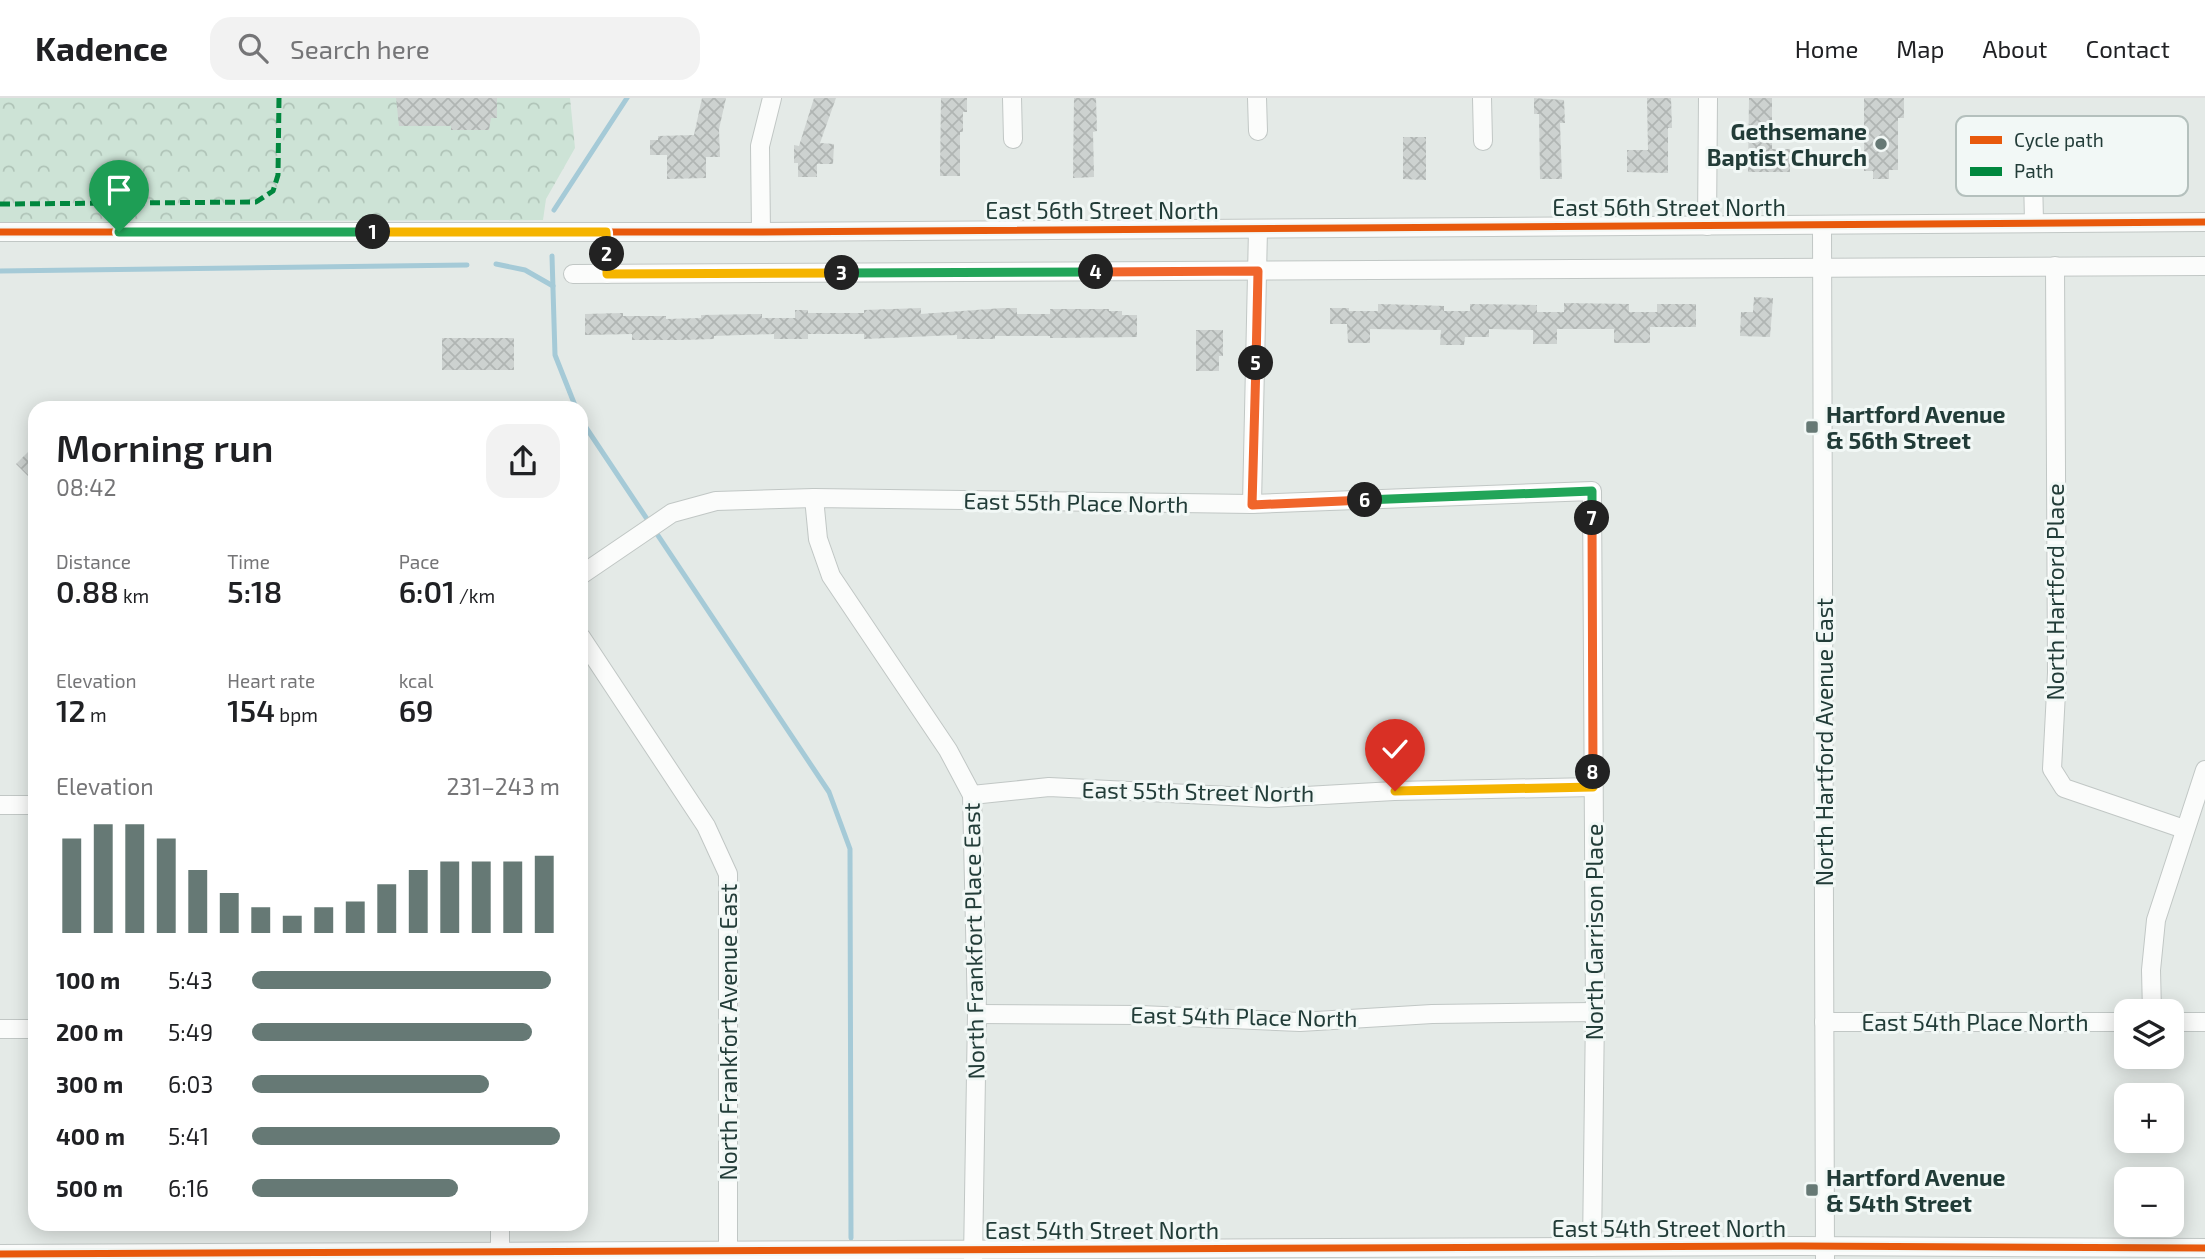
<!DOCTYPE html>
<meta charset="utf-8">
<style>
body{margin:0;font-family:"Exo 2",sans-serif;background:#f2f2f2;color:#202124;height:100vh;display:flex;flex-direction:column;font-size:26px;white-space:nowrap}
*{box-sizing:border-box;margin:0}
p{font-size:23px;color:#757577}
.icon{flex:none;width:38px;height:38px;fill:none;stroke:currentColor;stroke-width:2;stroke-linecap:round;stroke-linejoin:round}
.map{position:relative;flex:1;overflow:hidden}
.drawer{position:absolute;left:28px;top:303px;width:560px;height:830px;display:flex;flex-direction:column;background:#fff;border-radius:21px;box-shadow:0 4px 18px #0003}
.drawer>*{flex:none}
.controls{position:absolute;left:2114px;top:901px;display:grid;gap:14px}
.controls a{display:grid;place-items:center;width:70px;height:70px;border-radius:14px;background:#fff;box-shadow:0 4px 18px #0003;font-size:35px}
.pin{position:absolute;display:grid;place-items:center;width:60px;height:60px;color:#fff;margin:-72px -30px;border-radius:50% 50% 50% 0;rotate:-45deg;box-shadow:0 0 7px #0007}
.pin .icon{rotate:45deg}
.km{position:absolute;width:35px;height:35px;margin:-18px;border-radius:50%;background:#222;color:#fff;font-size:19px;line-height:35px;text-align:center}
.round{display:grid;place-items:center;flex:none;width:74px;height:74px;border-radius:21px;background:#f2f2f2}
.summary{display:flex;align-items:center;justify-content:space-between;height:119px;padding:0 28px}
h1{font-size:38px;font-weight:600;line-height:52px}
.figures{display:grid;grid-template-columns:repeat(3,1fr);gap:10px;height:119px;padding:7px 28px}
.figures div{display:grid;align-content:center}
.figures b{font-size:30px;font-weight:600}
.figures small{font-size:19px;font-weight:400}
.figures p{font-size:19px}
.chart{height:196px;padding:14px 28px}
.chart p{display:flex;justify-content:space-between}
.chart svg{width:100%;height:126px;margin-top:7px;stroke:#667975;stroke-width:6}
ul{padding:0 28px;list-style:none;font-size:23px}
li{display:grid;grid-template-columns:112px 84px 1fr;align-items:center;height:52px}
li i{height:18px;border-radius:9px;background:#667975}
header{display:flex;align-items:center;gap:42px;box-sizing:border-box;height:98px;padding:0 35px;background:#fff;border-bottom:2px solid #e0e0e0}
header strong{font-size:33px}
nav{display:flex;gap:38px;margin-inline-start:auto;font-size:24px}
.search{width:490px;height:63px;background:#f2f2f2;display:flex;align-items:center;gap:18px;box-sizing:border-box;padding:0 24px;border-radius:21px;color:#757577;font-size:26px}
.map>svg:first-child{display:block}
</style>
<header>
<strong>Kadence</strong>
<div class="search"><svg class="icon" aria-label="search" viewBox="0 0 24 24"><circle cx="10" cy="10" r="6"/><path d="M15 15l6 6"/></svg>Search here</div>
<nav><a>Home</a><a>Map</a><a>About</a><a>Contact</a></nav>
</header>
<div class="map">
<svg width="2205" height="1161" viewBox="0 0 2205 1161">
<defs>
<pattern id="forest-crowns" width="20" height="18" patternUnits="userSpaceOnUse" patternTransform="scale(1.75)"><rect width="20" height="18" fill="#cde3d6"/><path d="M2 6a3 3 0 1 1 6 0M12 15a3 3 0 1 1 6 0" fill="none" stroke="#b0c4b8"/></pattern>
<pattern id="building-cross-hatch" width="8" height="8" patternUnits="userSpaceOnUse" patternTransform="scale(1.75)"><rect width="8" height="8" fill="#cdd2d0"/><path d="M0 0l8 8M0 8l8-8" fill="none" stroke="#b0b5b3"/></pattern>
</defs>
<rect width="100%" height="100%" fill="#e4eae7"/>
<path fill="url(#forest-crowns)" d="M0 0H570L575 50 546 101 543 122 0 124Z"/>
<g fill="none" stroke-linecap="round" stroke-linejoin="round">
<g stroke="#a5cad7" stroke-width="5">
<path d="M554 112 627 0"/>
<path d="M552 158 555 257 576 310"/>
<path d="M496 166 525 172 553 188"/>
<path d="M0 173 467 167"/>
<path d="M581 322 829 694 850 751 851 1140"/>
</g>
</g>
<g fill="url(#building-cross-hatch)">
<path d="M396 0H497V20H491L489 32H451V28H399Z"/>
<path d="M702 0H726L719 31 720 59H706V80L667 81V57H650V42H658V38L694 37Z"/>
<path d="M814 0H836L820 45 834 46 833 66H817V79H798V65H794V47L799 48Z"/>
<path d="M941 0H967V14H963V34H960V78H940Z"/>
<path d="M1074 0H1096L1097 33 1093 34 1094 79 1073 80Z"/>
<path d="M1534 0 1564 2 1565 25H1560L1562 81H1540L1539 16H1534Z"/>
<path d="M1647 0H1671L1672 30H1668V75L1627 74V52H1648Z"/>
<path d="M1749 0H1772V51H1790V74H1748Z"/>
<path d="M1864 0H1904V20H1898V72H1889V81H1873V73H1864Z"/>
<path d="M1403 39H1426V82L1403 81Z"/>
<path d="M1754 199 1773 200 1770 239 1740 238 1741 214H1753Z"/>
<path d="M1564 205 1629 206V214H1657V206H1696V229H1650V245H1614V231H1557V246H1533V232L1489 231V239H1465L1464 247H1440L1441 232 1370 231V245H1348L1347 226H1330V210H1349V213H1378V206L1417 207 1444 208V213H1470V206L1537 207V214H1564Z"/>
<path d="M921 210V216L1003 210H1017V216H1050V211H1109V213H1122V217H1137V239L1050 240V238H995V241H957V237L864 241V236H808V241H774V236L714 238V241L680 242H632V236L585 237V216L623 215V218H666V221L701 220V217L762 216V220H795V212H808V215H864V212Z"/>
<path d="M1196 232H1223V258H1219V273H1196Z"/>
<rect x="442" y="240" width="72" height="32"/>
<path d="M35 347V385L16 366Z"/>
</g>
<g fill="none" stroke-linecap="round" stroke-linejoin="round">
<g stroke="#c1c7c5" stroke-width="20">
<g id="minor">
<path d="M1012 0 1013 41"/>
<path d="M1257 0 1258 33"/>
<path d="M1482 0 1483 43"/>
<path d="M2034 124 2033 78 2035 68"/>
<path d="M1822 127 1825 1161"/>
<path d="M1707 128 1708 0"/>
<path d="M0 134H761L2205 124"/>
<path d="M606 134 607 176"/>
<path d="M761 134 760 48 772 0"/>
<path d="M2055 168 2057 575 2052 671 2064 690 2184 731"/>
<path d="M573 176 2205 168"/>
<path d="M814 400 818 441 831 478 948 652 972 697 977 916 973 1161"/>
<path d="M1252 406 1258 131"/>
<path d="M581 477 672 415 716 403 814 400 1252 406 1592 393 1595 914 1592 1149"/>
<path d="M581 539 706 728 728 776V1161"/>
<path d="M972 697 1049 689 1269 700 1394 693 1593 689"/>
<path d="M0 707H35"/>
<path d="M2152 914 2151 872 2156 822 2205 672"/>
<path d="M977 916 1140 917 1300 924 1432 916 1595 914"/>
<path d="M1824 924H2126"/>
<path d="M2172 924H2205"/>
<path d="M0 931H35"/>
<path d="M500 1125V1153"/>
<path d="M0 1156 1801 1148 2205 1150"/>
</g>
</g>
<use href="#minor" stroke="#fbfcfb" stroke-width="18"/>
<path stroke="#00873e" stroke-width="5" stroke-dasharray="10 5" stroke-linecap="butt" d="M0 106 256 104 273 93 278 77 279 0"/>
<g stroke="#f2f8f6" stroke-width="11">
<g id="cycleway">
<path d="M0 134H761L2205 124"/>
<path d="M0 1156 1801 1148 2205 1150"/>
</g>
</g>
<use href="#cycleway" stroke="#e8590c" stroke-width="7"/>
</g>
<g fill="none" stroke-linecap="round" stroke-linejoin="round">
<g stroke="#fff" stroke-width="14">
<path id="split-1" d="M119 134H373"/>
</g>
<g stroke="#fff" stroke-width="14">
<path id="split-2" d="M373 134H606L607 156"/>
</g>
<g stroke="#fff" stroke-width="14">
<path id="split-3" d="M607 156V176L842 175"/>
</g>
<g stroke="#fff" stroke-width="14">
<path id="split-4" d="M842 175 1096 174"/>
</g>
<g stroke="#fff" stroke-width="14">
<path id="split-5" d="M1096 174 1258 173 1256 265"/>
</g>
<g stroke="#fff" stroke-width="14">
<path id="split-6" d="M1256 265 1252 407 1365 402"/>
</g>
<g stroke="#fff" stroke-width="14">
<path id="split-7" d="M1365 402 1592 393V420"/>
</g>
<g stroke="#fff" stroke-width="14">
<path id="split-8" d="M1592 420 1593 674"/>
</g>
<g stroke="#fff" stroke-width="14">
<path id="split-9" d="M1395 693 1593 689V674"/>
</g>
<use href="#split-1" stroke="#22a559" stroke-width="9"/>
<use href="#split-2" stroke="#f5b400" stroke-width="9"/>
<use href="#split-3" stroke="#f5b400" stroke-width="9"/>
<use href="#split-4" stroke="#22a559" stroke-width="9"/>
<use href="#split-5" stroke="#f0652b" stroke-width="9"/>
<use href="#split-6" stroke="#f0652b" stroke-width="9"/>
<use href="#split-7" stroke="#22a559" stroke-width="9"/>
<use href="#split-8" stroke="#f0652b" stroke-width="9"/>
<use href="#split-9" stroke="#f5b400" stroke-width="9"/>
</g>
<g fill="#667975" stroke="#f2f8f6" stroke-width="2.5">
<circle cx="1881" cy="46" r="7"/>
<rect x="1805" y="322" width="14" height="14" rx="3.5"/>
<rect x="1805" y="1085" width="14" height="14" rx="3.5"/>
</g>
<g text-anchor="middle" dominant-baseline="central" stroke-width="6" stroke-linejoin="round" paint-order="stroke">
<g font-size="23" font-weight="bold" fill="#223c38" stroke="#f2f8f6" text-anchor="start">
<text x="1867" y="33" text-anchor="end">Gethsemane<tspan x="1867" dy="26">Baptist Church</tspan></text>
<text x="1826" y="316">Hartford Avenue<tspan x="1826" dy="26">&amp; 56th Street</tspan></text>
<text x="1826" y="1079">Hartford Avenue<tspan x="1826" dy="26">&amp; 54th Street</tspan></text>
</g>
<g font-size="23" fill="#223c38" stroke="#f2f8f6">
<text x="1669" y="109">East 56th Street North</text>
<text x="1102" y="112">East 56th Street North</text>
<text transform="translate(1076 404) rotate(1)">East 55th Place North</text>
<text transform="translate(2055 494) rotate(-90)">North Hartford Place</text>
<text transform="translate(1824 644) rotate(-90)">North Hartford Avenue East</text>
<text transform="translate(1198 693) rotate(1)">East 55th Street North</text>
<text transform="translate(1594 834) rotate(-90)">North Garrison Place</text>
<text transform="translate(973 843) rotate(-91)">North Frankfort Place East</text>
<text transform="translate(1244 918) rotate(1)">East 54th Place North</text>
<text x="1975" y="924">East 54th Place North</text>
<text transform="translate(728 934) rotate(-90)">North Frankfort Avenue East</text>
<text x="1669" y="1130">East 54th Street North</text>
<text x="1102" y="1132">East 54th Street North</text>
</g>
</g>
<rect x="1956" y="18" width="232" height="80" rx="10" fill="#f2f8f6" stroke="#b4c0bd" stroke-width="2"/>
<rect x="1970" y="38" width="32" height="8" fill="#e8590c"/>
<rect x="1970" y="69" width="32" height="9" fill="#00873e"/>
<g font-size="19" fill="#223c38">
<text x="2014" y="49">Cycle path</text>
<text x="2014" y="80">Path</text>
</g>
</svg>
<div class="controls">
<a><svg class="icon" aria-label="layers" viewBox="0 0 24 24"><path d="M12 4l9 5-9 5-9-5zM3 14l9 5 9-5"/></svg></a>
<a>+</a>
<a>−</a>
</div>
<div class="pin" style="left:119px;top:134px;background:#1e9e55"><svg class="icon" aria-label="arrive" viewBox="0 0 24 24"><path d="M6 21V4h12l-3 4 3 4H6"/></svg></div>
<div class="pin" style="left:1395px;top:693px;background:#d93025"><svg class="icon" aria-label="check" viewBox="0 0 24 24"><path d="M5 12l5 5 9-10"/></svg></div>
<b class="km" style="left:373px;top:134px">1</b>
<b class="km" style="left:607px;top:156px">2</b>
<b class="km" style="left:842px;top:175px">3</b>
<b class="km" style="left:1096px;top:174px">4</b>
<b class="km" style="left:1256px;top:265px">5</b>
<b class="km" style="left:1365px;top:402px">6</b>
<b class="km" style="left:1592px;top:420px">7</b>
<b class="km" style="left:1593px;top:674px">8</b>
<section class="drawer">
<div class="summary"><div><h1>Morning run</h1><p>08:42</p></div><a class="round"><svg class="icon" aria-label="share" viewBox="0 0 24 24"><path d="M12 15V3M7 8l5-5 5 5M5 13v7h14v-7"/></svg></a></div>
<div class="figures">
<div><p>Distance</p><b>0.88<small> km</small></b></div>
<div><p>Time</p><b>5:18</b></div>
<div><p>Pace</p><b>6:01<small> /km</small></b></div>
</div>
<div class="figures">
<div><p>Elevation</p><b>12<small> m</small></b></div>
<div><p>Heart rate</p><b>154<small> bpm</small></b></div>
<div><p>kcal</p><b>69</b></div>
</div>
<div class="chart"><p><span>Elevation</span>231–243 m</p>
<svg viewBox="0 0 160 44" preserveAspectRatio="none"><path d="M5 44V11M15 44V6M25 44V6M35 44V11M45 44V22M55 44V30M65 44V35M75 44V38M85 44V35M95 44V33M105 44V27M115 44V22M125 44V19M135 44V19M145 44V19M155 44V17"/></svg>
</div>
<ul>
<li><b>100 m</b>5:43<i style="width:97%"></i></li>
<li><b>200 m</b>5:49<i style="width:91%"></i></li>
<li><b>300 m</b>6:03<i style="width:77%"></i></li>
<li><b>400 m</b>5:41<i style="width:100%"></i></li>
<li><b>500 m</b>6:16<i style="width:67%"></i></li>
</ul>
</section>
</div>
